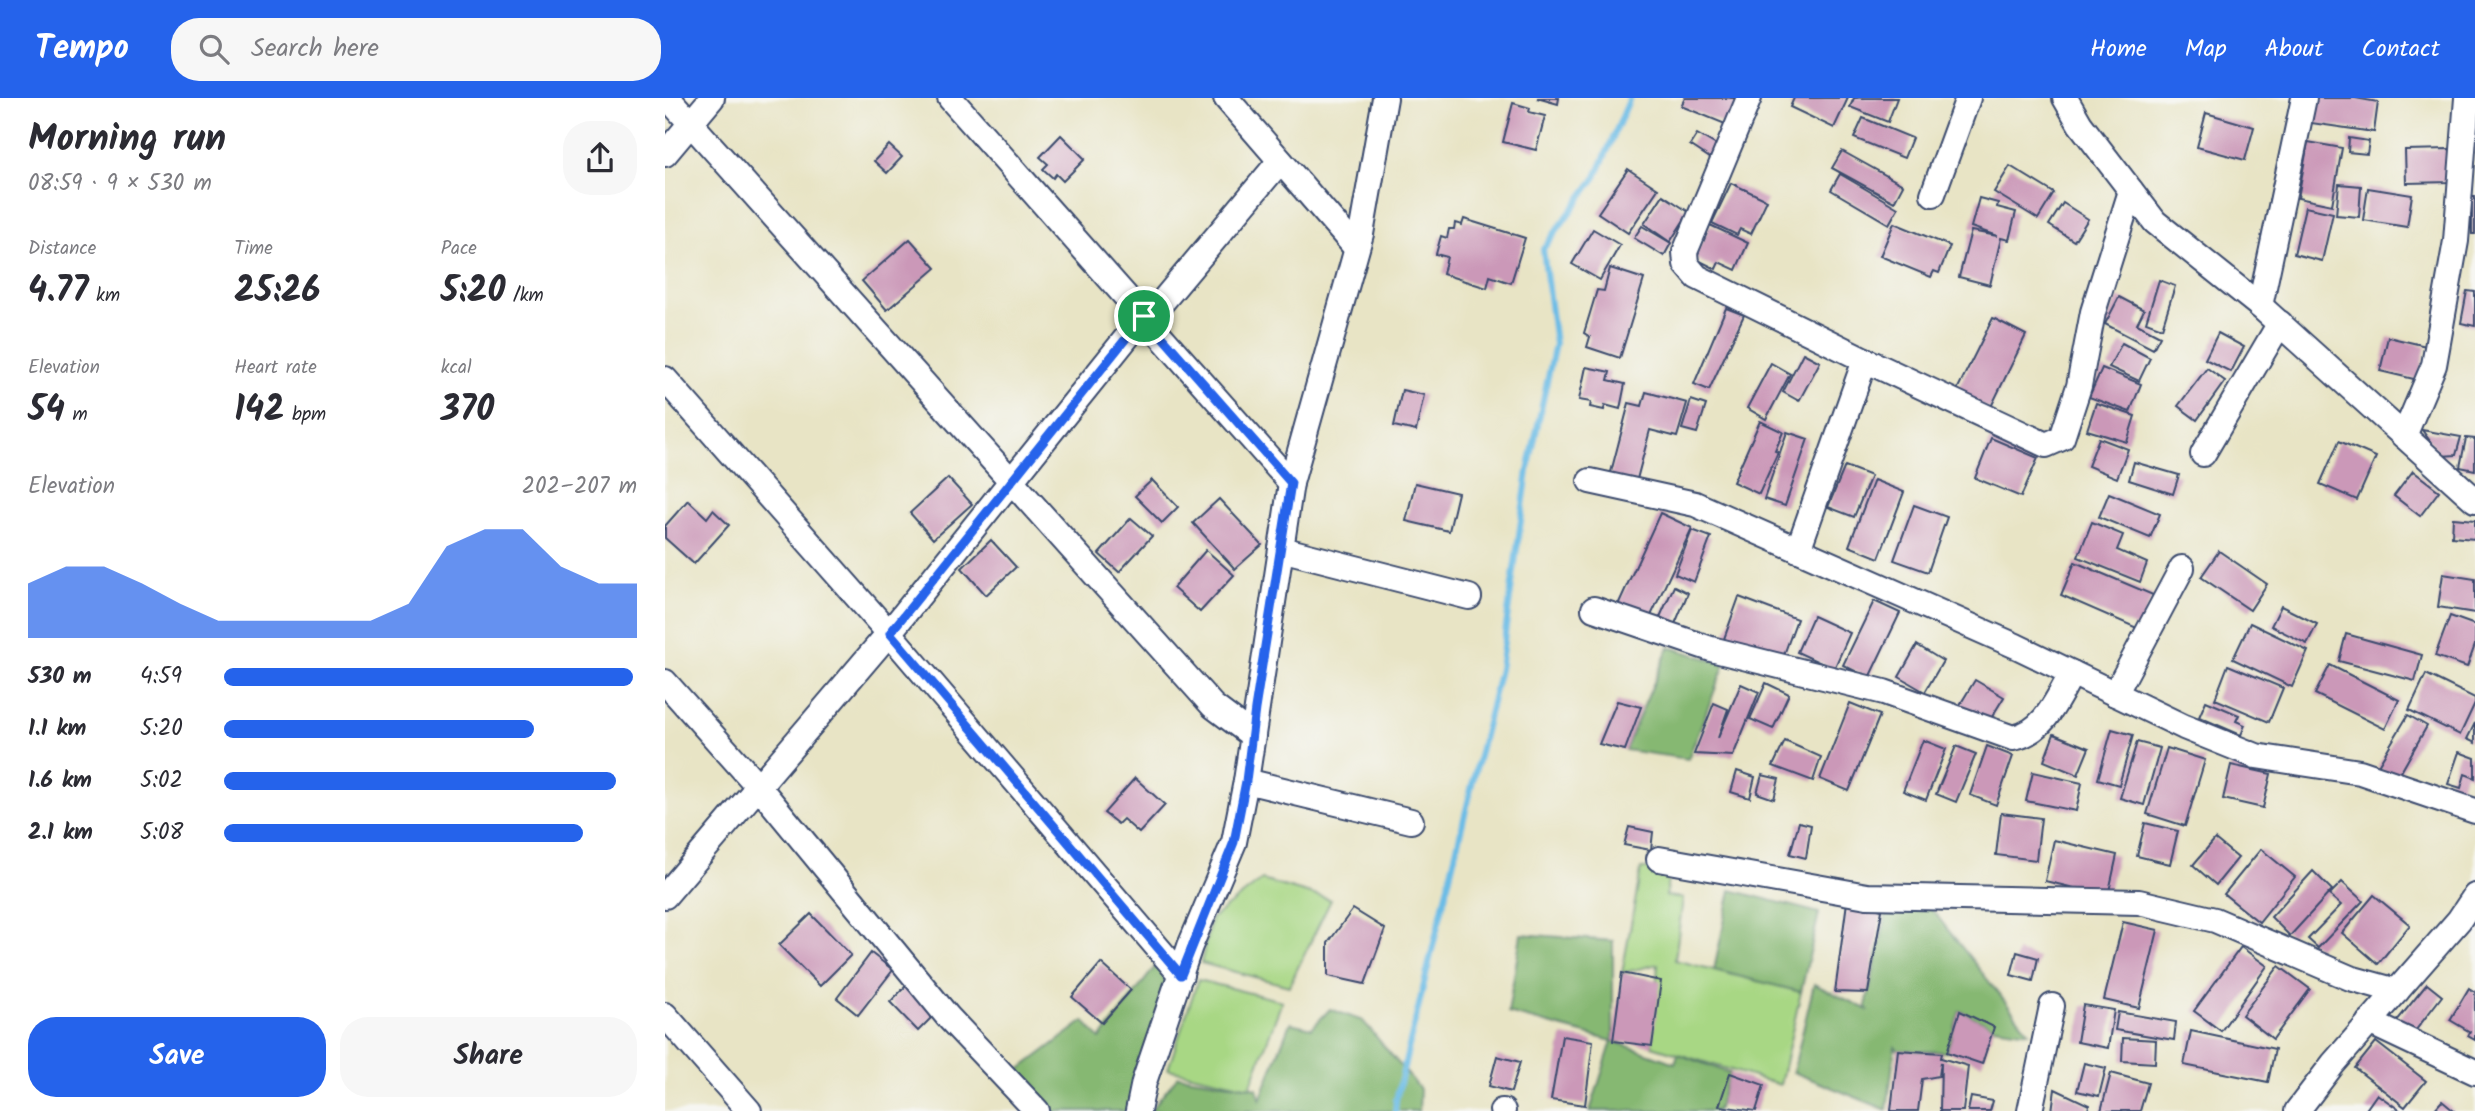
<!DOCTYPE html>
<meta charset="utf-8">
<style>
body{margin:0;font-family:Kalam,sans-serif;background:#f7f7f7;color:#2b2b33;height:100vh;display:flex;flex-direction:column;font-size:26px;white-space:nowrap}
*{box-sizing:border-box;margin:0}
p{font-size:23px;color:#7c7c81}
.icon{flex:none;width:38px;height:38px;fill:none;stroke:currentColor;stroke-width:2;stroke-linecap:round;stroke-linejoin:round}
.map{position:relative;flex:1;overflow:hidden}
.details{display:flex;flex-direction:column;background:#fff;width:665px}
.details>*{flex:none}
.pin{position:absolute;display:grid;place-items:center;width:60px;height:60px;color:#fff;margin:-30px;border:4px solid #fff;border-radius:50%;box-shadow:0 2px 7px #0007}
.round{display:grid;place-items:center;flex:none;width:74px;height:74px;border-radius:28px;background:#f7f7f7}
.summary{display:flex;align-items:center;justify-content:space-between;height:119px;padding:0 28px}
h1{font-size:38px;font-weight:800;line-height:52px}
.stats{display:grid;grid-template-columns:repeat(3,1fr);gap:10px;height:119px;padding:7px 28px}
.stats div{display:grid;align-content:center}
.stats b{font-size:35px;font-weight:800}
.stats small{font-size:19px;font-weight:400}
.stats p{font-size:19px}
.chart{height:196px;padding:14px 28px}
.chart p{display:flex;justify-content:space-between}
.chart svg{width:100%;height:126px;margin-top:7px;fill:#2563eb;opacity:.7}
.button{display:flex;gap:14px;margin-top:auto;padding:14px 28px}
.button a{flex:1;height:80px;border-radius:28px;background:#2563eb;color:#fff;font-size:28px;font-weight:800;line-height:80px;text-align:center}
.button a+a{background:#f7f7f7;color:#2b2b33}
ul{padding:0 28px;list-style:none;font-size:23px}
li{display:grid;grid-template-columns:112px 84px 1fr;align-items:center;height:52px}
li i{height:18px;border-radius:9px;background:#2563eb}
header{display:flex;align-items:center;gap:42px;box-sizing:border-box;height:98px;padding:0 35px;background:#2563eb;color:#fff}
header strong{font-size:33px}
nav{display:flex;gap:38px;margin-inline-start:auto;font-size:24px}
.search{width:490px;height:63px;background:#f7f7f7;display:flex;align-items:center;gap:18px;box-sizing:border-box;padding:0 24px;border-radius:28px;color:#7c7c81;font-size:26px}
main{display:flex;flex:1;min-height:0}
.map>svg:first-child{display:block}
</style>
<header>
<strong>Tempo</strong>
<div class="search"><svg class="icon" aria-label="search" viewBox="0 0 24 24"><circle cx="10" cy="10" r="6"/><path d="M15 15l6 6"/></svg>Search here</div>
<nav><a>Home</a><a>Map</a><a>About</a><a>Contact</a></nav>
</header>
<main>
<section class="details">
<div class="summary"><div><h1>Morning run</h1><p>08:59 · 9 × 530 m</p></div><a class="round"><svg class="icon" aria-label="share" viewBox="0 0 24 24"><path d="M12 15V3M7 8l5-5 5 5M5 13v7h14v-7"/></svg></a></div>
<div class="stats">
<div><p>Distance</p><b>4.77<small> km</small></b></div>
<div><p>Time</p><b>25:26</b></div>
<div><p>Pace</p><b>5:20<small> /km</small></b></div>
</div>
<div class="stats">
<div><p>Elevation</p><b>54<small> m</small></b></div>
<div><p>Heart rate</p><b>142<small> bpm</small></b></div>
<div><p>kcal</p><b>370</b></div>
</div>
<div class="chart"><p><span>Elevation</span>202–207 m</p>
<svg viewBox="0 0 160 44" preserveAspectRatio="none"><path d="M0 44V25L10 19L20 19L30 25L40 32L50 38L60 38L70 38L80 38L90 38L100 32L110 12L120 6L130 6L140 19L150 25L160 25V44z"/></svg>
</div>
<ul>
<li><b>530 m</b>4:59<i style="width:99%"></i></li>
<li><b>1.1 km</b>5:20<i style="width:75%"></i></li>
<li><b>1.6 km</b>5:02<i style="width:95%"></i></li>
<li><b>2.1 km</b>5:08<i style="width:87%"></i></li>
</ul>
<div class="button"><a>Save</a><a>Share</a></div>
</section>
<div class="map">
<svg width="1810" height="1013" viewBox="0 0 1810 1013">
<rect width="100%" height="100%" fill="#f6f6f2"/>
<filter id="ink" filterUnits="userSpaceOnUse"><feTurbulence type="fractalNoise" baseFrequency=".0143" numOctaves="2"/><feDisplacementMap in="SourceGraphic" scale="14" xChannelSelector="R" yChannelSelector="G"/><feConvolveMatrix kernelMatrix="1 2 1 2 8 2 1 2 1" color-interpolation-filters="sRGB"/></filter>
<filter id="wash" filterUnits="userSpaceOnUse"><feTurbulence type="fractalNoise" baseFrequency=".00686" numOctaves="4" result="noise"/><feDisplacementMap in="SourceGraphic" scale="28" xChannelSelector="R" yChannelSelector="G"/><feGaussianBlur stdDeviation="1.57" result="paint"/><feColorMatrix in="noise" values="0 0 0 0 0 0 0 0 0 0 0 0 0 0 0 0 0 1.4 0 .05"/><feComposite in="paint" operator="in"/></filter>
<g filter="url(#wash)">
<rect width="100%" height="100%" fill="#e8e4c5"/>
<g fill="#a8d784" stroke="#628371" stroke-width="2">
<path d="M976 771H1004L1001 798 1018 800 1010 862 1136 894 1115 987 987 948 993 866 957 875Z"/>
<path d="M597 782 666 802 624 888 536 865 546 821Z"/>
<path d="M533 882 617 903 585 989 503 971Z"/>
</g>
<g fill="#86b872" stroke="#507468" stroke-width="2">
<path d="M1004 549 1060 566 1023 661 960 652Z"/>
<path d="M1066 792 1154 815 1136 894 1049 872Z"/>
<path d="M1261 804 1364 934 1329 929 1295 913 1282 954 1233 952 1230 949 1222 1012 1128 974 1149 886 1203 912 1201 908 1223 809Z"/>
<path d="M856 836 948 843V943L1010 965 1013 956 1065 975 1052 1013H925L947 943 843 915Z"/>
<path d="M490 869 507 882 468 1013H384L346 978 419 923 435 941Z"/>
<path d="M665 911 698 923 755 991 754 1013H485L513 978 592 990 595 1002 625 925 647 930Z"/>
</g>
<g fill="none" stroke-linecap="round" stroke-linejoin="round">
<path stroke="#6abce6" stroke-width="6" d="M730 1013 731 1002 835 571 863 373 890 246 878 151 931 79 965 0"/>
</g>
<g id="blocks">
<g fill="#cb98b8">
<path d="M872 0H894L893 6Z"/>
<path d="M1020 0H1076L1065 28 1016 8Z"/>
<path d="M1129 0H1183L1169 30 1125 9Z"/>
<path d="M1189 0H1232L1223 24 1185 9Z"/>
<path d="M1650 0H1690L1713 4 1709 34 1646 25Z"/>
<path d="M848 5 865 10 864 14 880 18 871 52 838 44Z"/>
<path d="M1541 15 1589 29 1580 62 1532 49Z"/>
<path d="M1198 20 1247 40 1239 60 1189 40Z"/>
<path d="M1032 36 1058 51 1051 64 1025 47Z"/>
<path d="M396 37 420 61 398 83 391 76 388 80 378 71 383 66 375 59Z"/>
<path d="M1684 40 1704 43 1702 56 1683 54Z"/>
<path d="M1643 44 1677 50 1667 107 1633 100Z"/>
<path d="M224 47 237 59 222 75 209 63Z"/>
<path d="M1785 51 1786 84 1741 85 1740 52Z"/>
<path d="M1177 53 1238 87 1229 104 1167 70Z"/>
<path d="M1345 68 1389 95 1373 121 1329 94Z"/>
<path d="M963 71 993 91 963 135 933 115Z"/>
<path d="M1175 76 1233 110 1224 126 1166 92Z"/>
<path d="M1066 85 1102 102 1086 136 1075 131 1072 137 1047 125Z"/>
<path d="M1674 86 1696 88 1694 119 1671 117Z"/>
<path d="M1703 90 1747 97 1742 129 1698 122Z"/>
<path d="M998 97 1024 114 1005 144 979 126Z"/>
<rect x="1807" y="99" width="3" height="37"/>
<path d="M1314 100 1333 105 1332 109 1351 114 1344 142 1336 140 1325 187 1294 179 1306 133 1332 138 1306 129Z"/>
<path d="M1398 105 1423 121 1409 143 1384 127Z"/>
<path d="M1640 109 1668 115 1657 163 1629 156Z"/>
<path d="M799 121 860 140 846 185 825 178 822 190 778 176 782 159 771 156 776 138 782 140 784 131H789L790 125 797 127Z"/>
<path d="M1229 125 1285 148 1274 175 1269 173 1266 179 1215 158Z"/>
<path d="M1045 127 1083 145 1071 172 1054 164 1051 171 1029 160Z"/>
<path d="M977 128 1006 145 999 158 969 140Z"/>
<path d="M928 131 955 147 935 182 907 166Z"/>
<path d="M245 141 271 170 222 212 197 183Z"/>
<path d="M945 170 979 181 955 260 922 249 925 239 919 235 932 192 939 193Z"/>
<path d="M1494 182 1510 188 1497 230 1481 224Z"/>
<path d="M1802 193 1810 194V228L1796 225Z"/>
<path d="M1454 199 1479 212 1472 226 1495 238 1488 251 1440 226Z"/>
<path d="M1061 210 1079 217 1044 292 1029 286Z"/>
<path d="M1328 220 1361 237 1325 311 1291 294Z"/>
<path d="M1553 235 1579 249 1566 274 1540 261Z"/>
<path d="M1723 239 1761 248 1753 282 1715 273Z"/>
<path d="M1457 245 1485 260 1474 283 1444 269Z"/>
<path d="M1138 255 1155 264 1134 303 1118 294Z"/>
<path d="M1106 265 1125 276 1101 321 1082 310Z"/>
<path d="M921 269 945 274 943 282 960 286 955 311 940 307 939 312 925 309 926 304 914 302Z"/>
<path d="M1437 270 1476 286 1465 314 1424 299Z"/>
<path d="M1542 270 1560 283 1532 322 1513 308Z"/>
<path d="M737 292 759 297 751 333 729 328Z"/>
<path d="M981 294 1022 305 1012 339 985 332 971 385 945 378 964 305 977 308Z"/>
<path d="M1026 302 1041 307 1032 335 1017 331Z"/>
<path d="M1431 305 1470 318 1462 344 1422 332Z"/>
<path d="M1095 323 1118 334 1110 353 1113 354 1094 396 1068 384Z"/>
<path d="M1757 332 1796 339 1791 357 1776 358Z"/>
<path d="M1122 334 1143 341 1120 408 1099 401Z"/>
<path d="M1326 340 1373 360 1356 399 1310 380Z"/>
<path d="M1434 340 1463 351 1452 380 1423 368Z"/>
<path d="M1801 340 1810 341V372L1795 369Z"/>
<path d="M1674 343 1711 359 1692 402 1655 386Z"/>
<path d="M1469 364 1514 377 1508 396 1464 382Z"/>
<path d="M1180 368 1206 378 1189 419 1163 409Z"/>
<path d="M1748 373 1774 393 1755 418 1729 398Z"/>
<path d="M283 380 307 406 268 441 245 415Z"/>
<path d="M487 382 513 409 497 425 470 398Z"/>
<path d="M1209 382 1239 394 1214 460 1184 448Z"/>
<path d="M750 385 793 395 784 433 741 423Z"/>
<path d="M1444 395 1495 416 1485 440 1434 419Z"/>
<path d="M554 401 597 447 570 471 528 425Z"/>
<path d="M23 402 42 420 48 412 64 427 29 466 0 440V428Z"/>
<path d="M1249 407 1282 419 1263 474 1229 462Z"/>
<path d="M995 415 1027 430 984 522 953 507Z"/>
<path d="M466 420 487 438 454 474 434 456Z"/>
<path d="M1788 420 1810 422V441L1787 439Z"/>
<path d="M1427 424 1458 437 1452 452 1482 465 1475 484 1413 459Z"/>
<path d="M1027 432 1046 439 1029 484 1010 476Z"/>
<path d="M326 442 351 469 321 497 297 470Z"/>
<path d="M541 452 569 477 535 514 508 490Z"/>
<path d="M1554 453 1602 486 1585 512 1536 479Z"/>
<path d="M1410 464 1488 497 1474 531 1396 497Z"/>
<path d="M1778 476 1810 481V515L1773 509Z"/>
<path d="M1009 488 1023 495 1010 526 995 519Z"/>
<path d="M1074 499 1132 521 1117 562 1059 541Z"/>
<path d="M1209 503 1235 515 1204 580 1178 567Z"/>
<path d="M1616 508 1652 526 1642 546 1606 528Z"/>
<path d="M1148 518 1185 535 1169 571 1132 554Z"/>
<path d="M1785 518 1810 527V547L1802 569 1770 558Z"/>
<path d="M1585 525 1643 553 1627 589 1568 561Z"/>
<path d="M1681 536 1757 557 1750 583 1674 563Z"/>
<path d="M1252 547 1278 563 1260 594 1234 579Z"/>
<path d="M1563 567 1618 590 1604 624 1550 601Z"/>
<path d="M1665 567 1734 602 1720 631 1650 596Z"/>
<path d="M1761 576 1810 600V605L1795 637 1744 612Z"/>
<path d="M1310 582 1339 599 1322 627 1293 610Z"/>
<path d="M1101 585 1124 596 1108 631 1085 621Z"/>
<path d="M1076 586 1094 594 1068 658 1029 656 1049 605 1063 611 1053 640Z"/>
<path d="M952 603 976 609 960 652 934 646Z"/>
<path d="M1541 603 1574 617 1571 623 1580 627 1576 637 1534 619Z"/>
<path d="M1185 605 1215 617 1184 693 1155 681Z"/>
<path d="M1743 617 1762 628 1732 681 1712 669Z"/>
<path d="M1810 625V645L1802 641Z"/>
<path d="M1447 631 1468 637 1454 687 1433 681Z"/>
<path d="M1389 636 1424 650 1413 677 1379 663Z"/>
<path d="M1258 642 1281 651 1261 702 1238 693Z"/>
<path d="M1120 643 1156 659 1148 683 1108 668Z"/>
<path d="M1472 644 1495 650 1479 707 1455 700Z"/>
<path d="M1291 648 1311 656 1291 704 1271 696Z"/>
<path d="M1322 648 1348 658 1331 707 1305 697Z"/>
<path d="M1502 650 1540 662 1520 728 1482 716Z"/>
<path d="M1794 654 1810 660V680L1800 676 1796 690 1783 686Z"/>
<path d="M1566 667 1606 676 1598 710 1558 701Z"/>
<path d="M1072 673 1090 679 1085 700 1066 694Z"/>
<path d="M1368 674 1417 685 1411 713 1361 703Z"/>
<path d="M1097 677 1114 681 1109 701 1092 695Z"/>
<path d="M470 680 500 707 474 735 458 721 453 726 439 715Z"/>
<path d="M1336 715 1376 720 1371 762 1331 757Z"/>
<path d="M1134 724 1146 727 1141 760 1125 756Z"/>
<path d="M1480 725 1513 733 1505 766 1472 758Z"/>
<path d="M964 729 988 734 986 752 959 747Z"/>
<path d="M1550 741 1573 760 1551 787 1528 767Z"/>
<path d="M1389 742 1452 757 1443 798 1380 783Z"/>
<path d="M1596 751 1630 779 1594 824 1559 796Z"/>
<path d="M1648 773 1667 792 1625 838 1606 819Z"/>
<path d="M1677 784 1698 803 1653 850 1643 841 1676 807 1664 797Z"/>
<path d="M1709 797 1745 827 1713 866 1677 835Z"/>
<path d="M1182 804 1217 812 1203 895 1170 894Z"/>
<path d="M688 811 720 831 700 886 663 878V845Z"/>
<path d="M146 816 186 857 155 888 114 847Z"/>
<path d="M1458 824 1493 832 1474 910 1439 902Z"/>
<path d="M1576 849 1602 868 1556 933 1529 913Z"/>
<path d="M1352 854 1373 860 1368 883 1346 877Z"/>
<path d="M206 855 228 872 193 917 172 900Z"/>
<path d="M436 865 466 892 437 925 407 899Z"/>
<path d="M1614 868 1645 891 1608 941 1577 917Z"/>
<path d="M957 875 996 883 987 948 948 943Z"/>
<path d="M243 886 271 915 253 933 225 904Z"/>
<path d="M1762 886 1777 898 1747 937 1731 924Z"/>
<path d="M1804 890 1810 894V942L1803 938 1805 934 1785 922Z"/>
<path d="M1418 907 1449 912 1443 950 1412 944Z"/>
<path d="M1295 913 1329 929 1317 966 1282 954Z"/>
<path d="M1453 914 1511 924 1509 942 1450 932Z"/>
<path d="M1526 933 1610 951 1603 984 1519 967Z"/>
<path d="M897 938 928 943 920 1007 886 1002Z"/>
<path d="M1458 940 1491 942 1490 965 1457 963Z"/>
<path d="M1711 944 1761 983 1740 1009 1690 970Z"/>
<path d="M1233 952 1277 955 1276 960 1303 968 1298 1013H1275L1276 964 1274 978 1257 981 1253 1013H1226Z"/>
<path d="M832 958 855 964 846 994 824 988Z"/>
<path d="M1419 965 1441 970 1434 998 1412 993Z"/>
<path d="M1065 975 1099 987 1091 1013 1054 1008Z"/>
<path d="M1446 975 1483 985 1475 1013H1436Z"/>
<path d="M1390 991 1424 1007 1423 1013H1387Z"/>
<path d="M1712 996 1736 1013H1700Z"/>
<path d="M1306 999 1328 1003 1325 1013H1303Z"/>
<path d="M1777 1003 1789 1013H1768Z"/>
</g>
</g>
</g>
<g filter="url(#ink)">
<use href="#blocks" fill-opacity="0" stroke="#3a4a6d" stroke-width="2"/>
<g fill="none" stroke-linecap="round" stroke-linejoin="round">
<g stroke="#3a4a6d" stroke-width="28">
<g id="minor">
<path d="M3 0 548 608 588 638"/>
<path d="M285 0 626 385"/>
<path d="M561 0 691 150"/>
<path d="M1084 0 1020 154 1021 166 1032 179 1200 262 1381 347 1397 340 1414 288 1428 214 1466 93"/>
<path d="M1400 0 1415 26 1490 124 1595 208 1810 402"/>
<path d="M0 56 47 0"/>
<path d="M1268 96 1303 0"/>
<path d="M1595 208 1639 0"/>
<path d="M482 222 615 63"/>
<path d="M0 281 224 535 516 877"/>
<path d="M1739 338 1769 267 1791 143 1802 0"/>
<path d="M1538 356 1615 225"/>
<path d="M925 383 1030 406 1351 548 1519 629 1591 658 1695 674 1810 713"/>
<path d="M616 451 804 499"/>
<path d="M1133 452 1200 262"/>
<path d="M929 511 1046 551 1219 594 1348 640C1380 634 1392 601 1407 575"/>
<path d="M0 584 93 688 283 919 372 1013"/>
<path d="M1450 596 1517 470"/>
<path d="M581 683 746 723"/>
<path d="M994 761 1202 798 1474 804 1550 822 1685 880 1732 893"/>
<path d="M0 798 224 535 479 218"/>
<path d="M0 917 84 1013"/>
<path d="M1704 924 1810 974"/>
<path d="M473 1013 479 984 525 848 569 744 581 683 626 385 696 136 720 0"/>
<path d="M837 1013H838"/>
<path d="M1365 1013 1387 908"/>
<path d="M1632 1013 1668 966 1794 822 1810 798"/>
</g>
</g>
<use href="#minor" stroke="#fff" stroke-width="24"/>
</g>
</g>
<g fill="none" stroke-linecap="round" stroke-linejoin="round" filter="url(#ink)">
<g stroke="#fff" stroke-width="14">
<path id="route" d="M479 218 626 385 590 611 581 683 569 744 516 877 225 535Z"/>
</g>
<use href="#route" stroke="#2563eb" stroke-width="9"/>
</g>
</svg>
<div class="pin" style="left:479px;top:218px;background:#1e9e55"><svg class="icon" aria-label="arrive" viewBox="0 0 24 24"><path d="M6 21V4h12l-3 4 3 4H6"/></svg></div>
</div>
</main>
